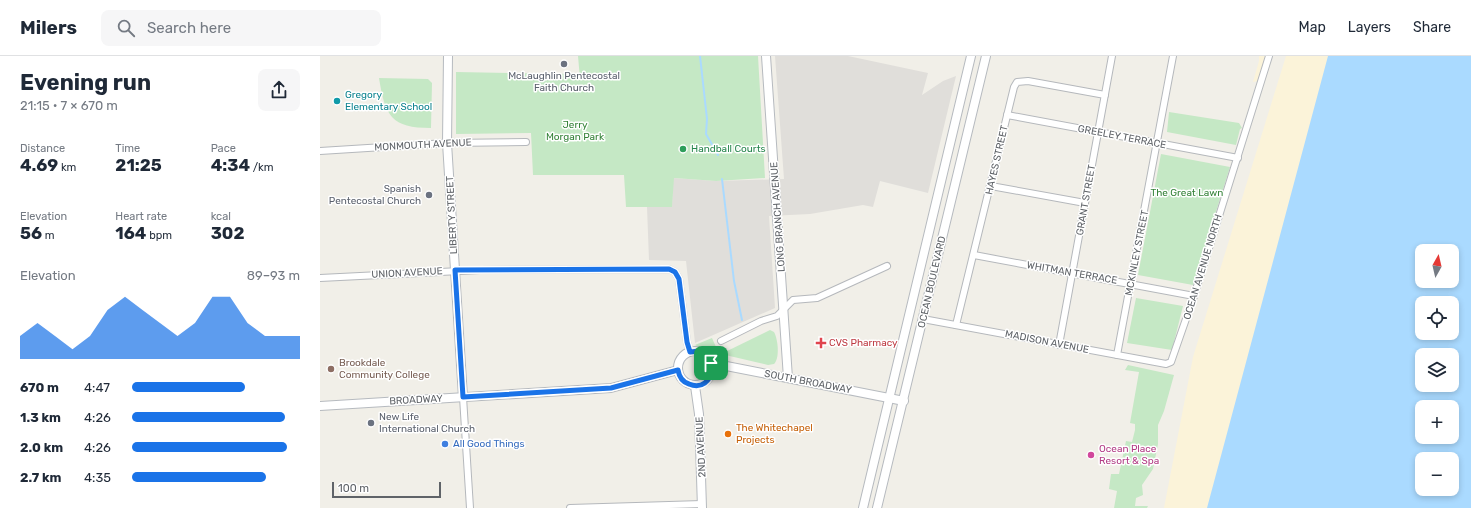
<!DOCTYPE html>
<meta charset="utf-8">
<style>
body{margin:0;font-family:Rubik,sans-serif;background:#f6f6f7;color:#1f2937;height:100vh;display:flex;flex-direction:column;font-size:15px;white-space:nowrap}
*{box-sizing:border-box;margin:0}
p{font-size:13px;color:#747a83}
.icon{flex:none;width:22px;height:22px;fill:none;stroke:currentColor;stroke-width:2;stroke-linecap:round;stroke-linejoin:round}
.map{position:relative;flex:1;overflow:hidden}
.side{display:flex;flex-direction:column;background:#fff;width:320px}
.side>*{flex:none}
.needle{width:26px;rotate:8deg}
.fabs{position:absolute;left:1095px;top:188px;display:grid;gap:8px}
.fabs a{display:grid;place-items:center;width:44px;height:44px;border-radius:8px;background:#fff;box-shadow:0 2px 6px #0003;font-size:20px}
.scale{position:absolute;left:12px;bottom:10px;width:109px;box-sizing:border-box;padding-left:4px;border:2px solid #5f6368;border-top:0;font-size:11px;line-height:14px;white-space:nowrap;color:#5f6368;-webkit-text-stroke:3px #fff;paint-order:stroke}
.pin{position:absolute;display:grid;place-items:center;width:34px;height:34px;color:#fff;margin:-17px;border-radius:8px;box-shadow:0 2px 6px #0006}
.round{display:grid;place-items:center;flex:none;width:42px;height:42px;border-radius:8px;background:#f6f6f7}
.headline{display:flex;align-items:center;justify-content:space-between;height:68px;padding:0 20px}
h1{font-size:22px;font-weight:700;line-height:30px}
.figures{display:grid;grid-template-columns:repeat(3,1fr);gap:6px;height:68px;padding:4px 20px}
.figures div{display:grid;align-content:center}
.figures b{font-size:17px;font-weight:700}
.figures small{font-size:11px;font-weight:400}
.figures p{font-size:11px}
.chart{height:112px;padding:8px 20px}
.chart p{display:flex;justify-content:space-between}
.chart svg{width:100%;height:72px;margin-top:4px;fill:#1a73e8;opacity:.7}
ul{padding:0 20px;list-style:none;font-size:13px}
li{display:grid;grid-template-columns:64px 48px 1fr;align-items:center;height:30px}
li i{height:10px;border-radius:5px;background:#1a73e8}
header{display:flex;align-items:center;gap:24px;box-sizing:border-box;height:56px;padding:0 20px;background:#fff;border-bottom:1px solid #e0e1e3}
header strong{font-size:19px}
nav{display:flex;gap:22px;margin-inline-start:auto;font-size:14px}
.search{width:280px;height:36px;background:#f6f6f7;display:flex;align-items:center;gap:10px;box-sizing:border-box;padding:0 14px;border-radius:8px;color:#747a83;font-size:15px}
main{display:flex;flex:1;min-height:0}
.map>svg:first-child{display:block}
</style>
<header>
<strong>Milers</strong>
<div class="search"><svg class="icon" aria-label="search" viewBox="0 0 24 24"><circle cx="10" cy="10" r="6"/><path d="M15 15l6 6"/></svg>Search here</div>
<nav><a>Map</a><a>Layers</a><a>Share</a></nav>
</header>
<main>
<section class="side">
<div class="headline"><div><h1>Evening run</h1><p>21:15 · 7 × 670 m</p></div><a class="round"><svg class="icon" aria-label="share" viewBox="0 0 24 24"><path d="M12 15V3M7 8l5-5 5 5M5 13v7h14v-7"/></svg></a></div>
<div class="figures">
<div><p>Distance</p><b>4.69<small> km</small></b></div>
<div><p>Time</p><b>21:25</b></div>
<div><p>Pace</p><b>4:34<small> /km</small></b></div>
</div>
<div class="figures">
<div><p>Elevation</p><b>56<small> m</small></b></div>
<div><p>Heart rate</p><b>164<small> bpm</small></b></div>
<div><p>kcal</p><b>302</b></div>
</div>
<div class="chart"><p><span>Elevation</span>89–93 m</p>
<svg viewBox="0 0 160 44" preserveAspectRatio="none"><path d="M0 44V30L10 22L20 30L30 38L40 30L50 14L60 6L70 14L80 22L90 30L100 22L110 6L120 6L130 22L140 30L150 30L160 30V44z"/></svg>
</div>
<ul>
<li><b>670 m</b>4:47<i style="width:67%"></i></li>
<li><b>1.3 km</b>4:26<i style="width:91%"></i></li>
<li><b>2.0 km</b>4:26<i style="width:92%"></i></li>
<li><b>2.7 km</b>4:35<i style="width:80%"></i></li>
</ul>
</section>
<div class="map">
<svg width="1151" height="452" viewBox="0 0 1151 452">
<rect width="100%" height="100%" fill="#f1efe8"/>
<path fill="#e0deda" d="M455 0H528L608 17 602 39 623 25 636 20 608 137 560 125 553 151 543 149 490 158 449 160 455 252 375 287 366 205 329 204 327 151H352L353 122 396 125 464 123Z"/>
<g fill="#c5e8c5">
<path d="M258 0H438L445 122 396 125 354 122 352 151H306L304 119H213L211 77 136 78V16L254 18 260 23Z"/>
<path d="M59 22 108 23 112 27 111 72C71 72 65 60 59 22Z"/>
<path d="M849 56 919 67 922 72 920 73 916 89 847 76Z"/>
<path d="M841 98 910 111 873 229 818 219Z"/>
<path d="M816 242 863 250 852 294 807 287Z"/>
<path d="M450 274 454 276C458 283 460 302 454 308L448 309 401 298Z"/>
<path d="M392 282 396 291 392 293 393 299 375 289Z"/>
<path d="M808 309 854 319 844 355 838 369V388L833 413 822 429 823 439 816 442 815 450H828L827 452H794L797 435 789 433 791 418H799L806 385 812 386 815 374V368L810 367 819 316 805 314Z"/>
</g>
<g fill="#fbf3d9">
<path d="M939 0H946L938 25 933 26 939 5Z"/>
<path d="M966 0H1070L996 452H844L873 301Z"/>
</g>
<path fill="#aadaff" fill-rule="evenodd" d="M1008 0H1151V452H887ZM1102 195H1132V225H1102ZM1102 247H1132V277H1102ZM1102 299H1132V329H1102ZM1102 351H1132V381H1102ZM1102 403H1132V433H1102Z"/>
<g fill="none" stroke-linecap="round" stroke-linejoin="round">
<g stroke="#aadaff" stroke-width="2">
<path d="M380 0 387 63 386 78 398 99"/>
<path d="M402 123 414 225 422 264"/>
</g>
<g stroke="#b5b8bc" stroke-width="8">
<g id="street">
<path d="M687 59 918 102"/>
<path d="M0 95 127 87 206 86"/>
<path d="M671 130 765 147"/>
<path d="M654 199 874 240"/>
<path d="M0 222 160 214 349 213 355 216 359 223 367 286 370 296"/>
<path d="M603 263 846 308 851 306 874 240 949 0"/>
<path d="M636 269 694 31 697 26 708 25 785 39"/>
<path d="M401 285 441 265 457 260 473 244 497 242 567 210"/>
<path d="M739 289 792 0"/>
<path d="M797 299 853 0"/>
<path d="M143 341 150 452"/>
<path d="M250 452 382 448"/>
</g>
</g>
<g stroke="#b6babf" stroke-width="10">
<g id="secondary">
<path d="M128 0 127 87 143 341"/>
<path d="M446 0 468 322"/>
<circle cx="375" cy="312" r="17"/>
<path d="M391 307 584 345"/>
<path d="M375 330 379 358 382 452"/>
<path d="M0 350 291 332 358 314"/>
<path d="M543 452 651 0"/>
<path d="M557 452 666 0"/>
</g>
</g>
<use href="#street" stroke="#fff" stroke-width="6"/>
<use href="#secondary" stroke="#fff" stroke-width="8"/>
</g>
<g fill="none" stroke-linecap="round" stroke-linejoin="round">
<g stroke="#fff" stroke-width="8">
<path id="route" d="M349 213 355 216 359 223 367 286 370 296C403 291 395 339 369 328 362 326 359 320 358 314L291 332 143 341 135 214Z"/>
</g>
<use href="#route" stroke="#1a73e8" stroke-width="5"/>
</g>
<g fill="#6b7280" stroke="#fff" stroke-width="1.5">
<circle cx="244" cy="8" r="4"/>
<circle cx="109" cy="139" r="4"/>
<circle cx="51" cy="367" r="4"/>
</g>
<circle fill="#0f9aa8" stroke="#fff" stroke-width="1.5" cx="17" cy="45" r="4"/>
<circle fill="#2e9e5b" stroke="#fff" stroke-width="1.5" cx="363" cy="93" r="4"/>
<path fill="#e0444e" stroke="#fff" stroke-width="1.5" d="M499 281h4v4h4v4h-4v4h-4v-4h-4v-4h4z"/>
<circle fill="#8d6e63" stroke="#fff" stroke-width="1.5" cx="11" cy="313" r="4"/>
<circle fill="#e8710a" stroke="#fff" stroke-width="1.5" cx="408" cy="378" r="4"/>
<circle fill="#3f7fe0" stroke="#fff" stroke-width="1.5" cx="125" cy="388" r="4"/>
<circle fill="#d1479c" stroke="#fff" stroke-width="1.5" cx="771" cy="399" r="4"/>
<g text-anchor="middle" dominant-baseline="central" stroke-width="3" stroke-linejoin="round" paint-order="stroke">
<g font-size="10" fill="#5b616d" stroke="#fff">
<text x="244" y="20">McLaughlin Pentecostal<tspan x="244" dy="12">Faith Church</tspan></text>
<text x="101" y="133" text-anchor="end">Spanish<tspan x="101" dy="12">Pentecostal Church</tspan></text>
<text x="59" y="361" text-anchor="start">New Life<tspan x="59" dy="12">International Church</tspan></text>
</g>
<g font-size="10" fill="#0d838f" stroke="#fff" text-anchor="start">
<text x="25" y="39">Gregory<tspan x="25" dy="12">Elementary School</tspan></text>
</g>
<g font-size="10" fill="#348238" stroke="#fff">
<text x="255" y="69">Jerry<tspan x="255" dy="12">Morgan Park</tspan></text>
<text x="867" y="137">The Great Lawn</text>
</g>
<g font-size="10" fill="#5f6368" stroke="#fff">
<text transform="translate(802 81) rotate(11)">GREELEY TERRACE</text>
<text transform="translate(103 89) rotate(-3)">MONMOUTH AVENUE</text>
<text transform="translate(677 104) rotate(-77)">HAYES STREET</text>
<text transform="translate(766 144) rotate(-80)">GRANT STREET</text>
<text transform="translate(132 159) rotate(-93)">LIBERTY STREET</text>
<text transform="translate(458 161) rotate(-94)">LONG BRANCH AVENUE</text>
<text transform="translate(817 197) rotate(-79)">MCKINLEY STREET</text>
<text transform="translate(883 211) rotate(-73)">OCEAN AVENUE NORTH</text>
<text transform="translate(87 217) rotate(-3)">UNION AVENUE</text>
<text transform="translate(752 217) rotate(10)">WHITMAN TERRACE</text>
<text transform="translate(612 226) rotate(-77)">OCEAN BOULEVARD</text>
<text transform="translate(727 286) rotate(11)">MADISON AVENUE</text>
<text transform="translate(488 326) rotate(11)">SOUTH BROADWAY</text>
<text transform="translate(96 344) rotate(-3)">BROADWAY</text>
<text transform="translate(381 391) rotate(-93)">2ND AVENUE</text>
</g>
<g font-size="10" fill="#27864d" stroke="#fff" text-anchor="start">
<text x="371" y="93">Handball Courts</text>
</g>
<g font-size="10" fill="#be3a42" stroke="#fff" text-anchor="start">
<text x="509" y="287">CVS Pharmacy</text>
</g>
<g font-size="10" fill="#785e54" stroke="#fff" text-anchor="start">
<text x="19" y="307">Brookdale<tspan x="19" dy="12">Community College</tspan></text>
</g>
<g font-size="10" fill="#c56008" stroke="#fff" text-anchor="start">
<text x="416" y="372">The Whitechapel<tspan x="416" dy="12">Projects</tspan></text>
</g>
<g font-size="10" fill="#366cbe" stroke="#fff" text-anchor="start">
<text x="133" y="388">All Good Things</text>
</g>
<g font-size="10" fill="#b23c85" stroke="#fff" text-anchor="start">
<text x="779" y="393">Ocean Place<tspan x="779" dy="12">Resort &amp; Spa</tspan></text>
</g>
</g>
</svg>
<div class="fabs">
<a><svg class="needle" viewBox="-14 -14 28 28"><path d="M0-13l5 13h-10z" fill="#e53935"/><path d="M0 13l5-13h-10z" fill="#747a83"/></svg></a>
<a><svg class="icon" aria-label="locate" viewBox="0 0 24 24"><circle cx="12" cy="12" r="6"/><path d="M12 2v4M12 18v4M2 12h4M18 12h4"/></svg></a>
<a><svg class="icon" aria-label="layers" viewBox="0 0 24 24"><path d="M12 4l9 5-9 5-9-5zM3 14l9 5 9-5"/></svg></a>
<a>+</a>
<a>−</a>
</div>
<div class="scale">100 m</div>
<div class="pin" style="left:391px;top:307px;background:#1e9e55"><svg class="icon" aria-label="arrive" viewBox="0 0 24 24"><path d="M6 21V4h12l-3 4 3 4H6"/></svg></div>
</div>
</main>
